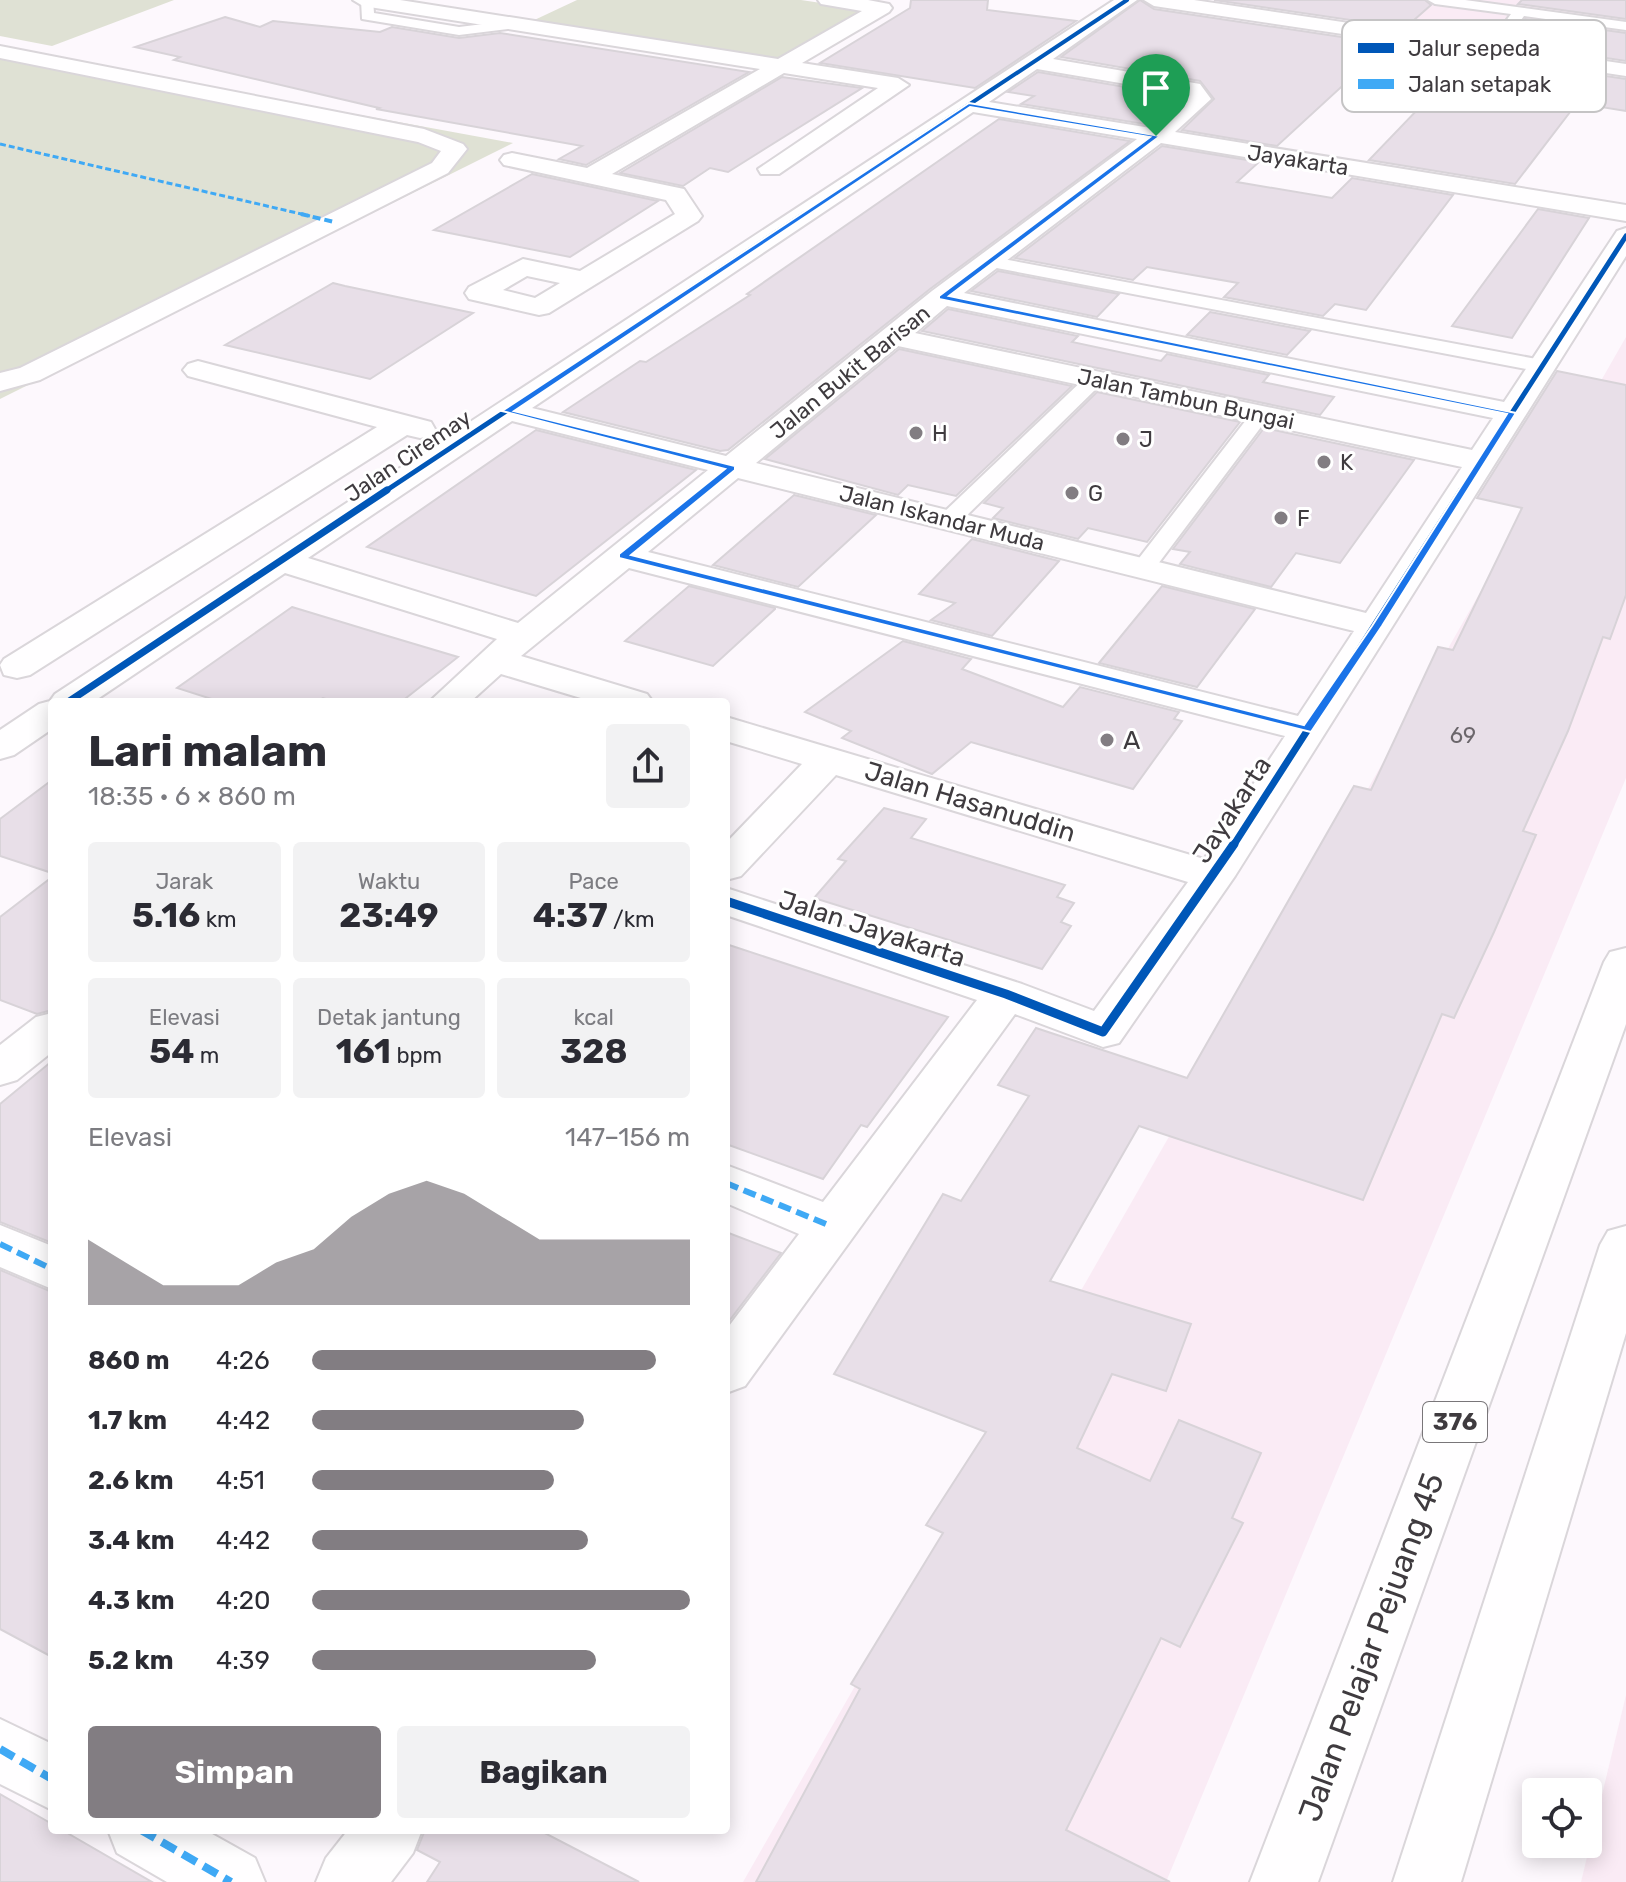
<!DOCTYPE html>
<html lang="id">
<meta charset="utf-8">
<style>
body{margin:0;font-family:Rubik,sans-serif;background:#f2f2f3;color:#2b2b33;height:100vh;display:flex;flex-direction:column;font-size:30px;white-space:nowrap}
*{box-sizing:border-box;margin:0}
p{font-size:26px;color:#7c7c81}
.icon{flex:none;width:44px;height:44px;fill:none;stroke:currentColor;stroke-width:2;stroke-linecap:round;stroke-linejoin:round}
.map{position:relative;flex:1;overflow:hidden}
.sheet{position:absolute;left:48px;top:698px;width:682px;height:1136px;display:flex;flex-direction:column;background:#fff;border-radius:8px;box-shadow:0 4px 20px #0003}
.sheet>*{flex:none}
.buttons{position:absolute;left:1522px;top:1778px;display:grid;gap:16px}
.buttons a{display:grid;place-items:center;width:80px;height:80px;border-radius:8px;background:#fff;box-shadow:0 4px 20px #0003;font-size:40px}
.pin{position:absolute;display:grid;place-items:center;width:68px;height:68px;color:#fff;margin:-82px -34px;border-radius:50% 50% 50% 0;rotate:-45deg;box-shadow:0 0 8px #0007}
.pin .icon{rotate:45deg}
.round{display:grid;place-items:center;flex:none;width:84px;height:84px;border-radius:8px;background:#f2f2f3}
.headline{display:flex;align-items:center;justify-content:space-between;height:136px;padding:0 40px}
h1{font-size:44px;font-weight:700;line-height:60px}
.stats{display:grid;grid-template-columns:repeat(3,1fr);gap:12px;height:136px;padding:8px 40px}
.stats div{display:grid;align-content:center;border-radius:8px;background:#f2f2f3;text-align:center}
.stats b{font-size:34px;font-weight:700}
.stats small{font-size:22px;font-weight:400}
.stats p{font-size:22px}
.chart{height:224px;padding:16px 40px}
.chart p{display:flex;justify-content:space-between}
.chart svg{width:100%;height:144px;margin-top:8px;fill:#827d82;opacity:.7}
.action{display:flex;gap:16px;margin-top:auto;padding:16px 40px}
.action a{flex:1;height:92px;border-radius:8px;background:#827d82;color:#fff;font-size:32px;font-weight:700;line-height:92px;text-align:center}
.action a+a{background:#f2f2f3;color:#2b2b33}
ul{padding:0 40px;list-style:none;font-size:26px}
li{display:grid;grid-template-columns:128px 96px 1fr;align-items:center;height:60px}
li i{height:20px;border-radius:10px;background:#827d82}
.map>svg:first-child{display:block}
</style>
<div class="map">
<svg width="1626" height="1882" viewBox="0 0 1626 1882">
<rect width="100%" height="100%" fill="#fdf8fd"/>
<g fill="#faebf5">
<path d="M1383 0H1626V60L1352 20Z"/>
<path d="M1273 28 1626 81V88L1264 35Z"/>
<path d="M1626 337V778L1166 1882H743Z"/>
<path d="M1626 1695V1882H1581Z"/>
</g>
<g fill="#dfe1d4">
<path d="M0 0H174L52 46 0 36Z"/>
<path d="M577 0H801L868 10 773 61 528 23Z"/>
<path d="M0 49 513 143 0 399Z"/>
</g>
<g fill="#e8dfe8" stroke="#d8d3d8" stroke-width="2">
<path d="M911 0H988L987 10 1076 21 975 88 820 63 910 8Z"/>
<path d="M1140 0 1154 9 1388 44 1277 146 1182 130 1214 99 1200 81 1061 57Z"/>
<path d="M1214 0H1425L1431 5 1405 28Z"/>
<path d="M1522 0H1626V19L1518 4Z"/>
<path d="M225 17 260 27 273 21 380 32 392 27 459 38 500 33 749 72 586 165 559 159 582 146 376 109 379 108 174 60 180 57 135 47Z"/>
<path d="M1525 19 1626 33V61L1508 43Z"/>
<path d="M1469 56 1626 79V111L1577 103 1515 184 1369 160Z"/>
<path d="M1038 72 1183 97H1184L1150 125 1021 104 1034 96 1008 92Z"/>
<path d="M782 77 862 88 728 172 710 168 683 186 620 173Z"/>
<path d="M999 119 1130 141 930 289 728 450 720 451 563 412 640 361 646 362 750 295 747 294Z"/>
<path d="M1162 146 1259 162 1237 182 1332 198 1352 178 1453 195 1366 310 1335 304 1323 316 1224 297 1238 283 1147 267 1133 280 1015 258Z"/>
<path d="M532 174 658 201 570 257 434 230Z"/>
<path d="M1538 209 1589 218 1512 338 1452 326Z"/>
<path d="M998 271 1119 294 1097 317 971 291Z"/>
<path d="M333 283 345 286 473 313 370 379 225 345Z"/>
<path d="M948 309 1078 336 1072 342 1161 361 1167 354 1269 375 1263 382 1334 397 1320 415 922 331Z"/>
<path d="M1210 312 1310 331 1287 355 1187 335Z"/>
<path d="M899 349 1072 386 956 496 908 485 898 495 765 459Z"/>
<path d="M1557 371 1626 385V595L1610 639 1603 637 1568 731 1523 831 1536 835 1494 932 1454 1018 1442 1014 1363 1200 1139 1126 1050 1281 1191 1324 1166 1391 1112 1374 1077 1448 1150 1481 1179 1420 1261 1453 1232 1518 1243 1523 1180 1647 1161 1638 1066 1830 1170 1882H756L860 1689 851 1684 943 1533 926 1525 986 1432 834 1374 943 1194 961 1201 1029 1096 998 1085 1036 1028 1187 1078 1354 786 1371 790 1438 647 1453 650 1522 508 1477 498Z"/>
<path d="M1097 392 1240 422 1147 542 1088 528 1078 539 993 518 1003 508 984 503Z"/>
<path d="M1264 428 1414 460 1340 563 1296 553 1271 587 1180 564 1190 552 1173 549Z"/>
<path d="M536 430 696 470 536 596 367 547Z"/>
<path d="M794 495 876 515 798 587 713 565Z"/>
<path d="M972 539 1059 561 992 636 931 620 955 603 919 594Z"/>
<path d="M689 586 775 608V609L713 666 625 641Z"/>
<path d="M1162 586 1255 609 1197 687 1099 663Z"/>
<path d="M292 607 381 634 458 657 401 702H336L323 698 316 702H221L177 688Z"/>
<path d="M903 641 971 659 962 669 1063 707 1080 687 1179 712 1174 719 1182 721 1133 789 971 742 932 774 842 738 851 731 805 712Z"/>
<path d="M52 780V873L0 856V819Z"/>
<path d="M884 808 926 819 911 838 1065 885 1057 897 1074 903 1061 922 1071 926 1042 969 814 898 846 861 838 859Z"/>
<path d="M52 877V1010L37 1014 0 1000V917Z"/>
<path d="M726 944 948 1017 867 1127 861 1125 823 1179 726 1144Z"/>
<path d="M52 1061V1243L0 1222V1104Z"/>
<path d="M726 1232 781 1253 726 1325Z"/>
<path d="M0 1270 52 1292V1657L0 1629Z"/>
<path d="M0 1794 52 1824V1830H62L152 1882H0Z"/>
<path d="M425 1830H539L639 1882H427L440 1862 417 1850Z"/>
</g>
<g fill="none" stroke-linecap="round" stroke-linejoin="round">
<g stroke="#dad6da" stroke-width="4">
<g id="lane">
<path d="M361 0H373L374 13 459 27 517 20 524 24 517 28 459 35 362 19Z"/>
<path d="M1428 0H1465L1626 22V30L1524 16 1496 54 1491 55 1484 51 1511 14 1435 4Z"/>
<path d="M992 257 1542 360 1552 366 1542 372 986 266 983 262 986 258Z"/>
<path d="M1094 374 1101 376 1104 380 1101 384 957 525H941L938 520 941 515 1087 376Z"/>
<path d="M1260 409 1270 415 1152 572H1136L1132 567 1136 562 1253 411Z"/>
</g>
</g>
<g stroke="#dad6da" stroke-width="4">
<g id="street">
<path d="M353 0H400L778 59 862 11 821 4 818 0H868L889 4 892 8 889 12 802 63 898 78 909 85 779 174H761L758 169 878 88 784 73 612 174 684 189 702 216 698 221 549 313 539 315 469 299 465 293 469 287 523 259 580 271 675 214 666 200 504 165 500 160 504 155 512 153 587 168 760 69 363 6ZM527 276 560 283 535 298 503 290Z"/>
<path d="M1114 0H1137L1053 59 1200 84 1211 99 1175 132 1626 205V221L1161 143 964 293 1504 402 1617 231 1626 228V256L1235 876 1119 1043 1103 1047 1015 1014 745 1386 726 1393V1330L799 1234 726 1203V1165L823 1202 977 1000 726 915V888L1022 984 1094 1011 1188 882 836 775 741 876 726 880V843L802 764 726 741V717L1204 859 1285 736 629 568 521 656 647 694 653 702H594L501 674 470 702H429L497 639 285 573 93 702H52V729L14 755 0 759V730L39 704 50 701 55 694ZM1037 69 1185 94 1188 98 1151 128 989 102ZM973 112 1137 139 932 291 726 456 532 408ZM947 306 1493 418 1472 450 915 333ZM898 346 1462 467 1366 613 756 463ZM512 421 708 470 518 623 308 558ZM738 478 1354 631 1298 716 648 552Z"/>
<path d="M0 46 424 129 463 144 467 149 448 173 40 380 0 391V373L20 368 432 163 441 151 418 142 0 58Z"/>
<path d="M198 361 431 422 435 429 431 436 420 438 407 435 30 675 17 678 4 675 0 665 4 659 377 427 188 376 183 370 188 364Z"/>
<path d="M52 1013V1052L17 1080 0 1085V1045L36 1017Z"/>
<path d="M0 1225 52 1246V1289L0 1267Z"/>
<path d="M0 1719 52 1744V1810L0 1784Z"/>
<path d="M108 1830H205L255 1858 265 1882H167L117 1853Z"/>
<path d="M348 1830H422L413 1853 391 1882H316L326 1858Z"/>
</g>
</g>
<g stroke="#dad6da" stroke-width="4">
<path id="secondary" d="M1144 0H1194L1626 64V76L1154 6Z"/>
</g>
<g stroke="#dad6da" stroke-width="4">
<g id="primary">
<path d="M1626 948V1024L1318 1882H1250L1604 962 1610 952Z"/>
<path d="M1626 1226V1333L1461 1882H1393L1600 1245 1608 1231Z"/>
</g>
</g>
<use href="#lane" fill="#fffeff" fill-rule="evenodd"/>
<use href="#street" fill="#fffeff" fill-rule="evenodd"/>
<use href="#secondary" fill="#fffeff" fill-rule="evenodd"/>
<use href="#primary" fill="#fffeff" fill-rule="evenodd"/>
<path stroke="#3fa9f5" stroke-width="3" stroke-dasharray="6 3" stroke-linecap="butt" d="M0 144 310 216"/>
<path stroke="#3fa9f5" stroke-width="4" stroke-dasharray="8 4" stroke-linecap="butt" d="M301 214 334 222"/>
<g stroke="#3fa9f5" stroke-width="6" stroke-dasharray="13 6" stroke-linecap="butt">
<path d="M726 1183 831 1226"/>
<path d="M0 1244 52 1269"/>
</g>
<g stroke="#3fa9f5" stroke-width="8" stroke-dasharray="16 8" stroke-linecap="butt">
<path d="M0 1749 52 1779"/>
<path d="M141 1830 231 1882"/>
</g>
<g stroke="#fff" stroke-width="7">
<path id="cycleway-far3" d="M801 216 1127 0"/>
</g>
<g stroke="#fff" stroke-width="8">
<g id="cycleway-far2">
<path d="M384 492 804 214"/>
<path d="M1461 492 1626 236"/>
</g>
</g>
<g stroke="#fff" stroke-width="11">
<g id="cycleway-far1">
<path d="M68 702 387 490"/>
<path d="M1233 846 1462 490"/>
</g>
</g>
<g stroke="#fff" stroke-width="14">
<path id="cycleway" d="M726 901 1006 994 1103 1032 1234 844"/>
</g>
<use href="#cycleway-far3" stroke="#0057b8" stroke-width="4"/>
<use href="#cycleway-far2" stroke="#0057b8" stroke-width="5"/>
<use href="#cycleway-far1" stroke="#0057b8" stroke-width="7"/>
<use href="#cycleway" stroke="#0057b8" stroke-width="9"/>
</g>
<path fill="#1a73e8" stroke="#fff" stroke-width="2" fill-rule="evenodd" d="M969 103 1160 136 949 296 1516 413 1382 626 1311 732 619 558V554L725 469 502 411ZM970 107 1150 137 939 296V299L1507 414 1372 626 1304 725 631 555 735 470V466L514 411Z"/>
<g fill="#827d82" stroke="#fff" stroke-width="3">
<circle cx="916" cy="433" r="8"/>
<circle cx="1123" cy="439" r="8"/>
<circle cx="1324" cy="462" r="8"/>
<circle cx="1072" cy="493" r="8"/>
<circle cx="1281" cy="518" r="8"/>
<circle cx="1107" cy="740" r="8"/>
</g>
<g text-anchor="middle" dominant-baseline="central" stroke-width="6" stroke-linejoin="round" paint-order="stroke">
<g font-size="22" fill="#3f3b3f" stroke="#fff">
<text transform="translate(1298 160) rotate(9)">Jayakarta</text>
<text transform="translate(850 372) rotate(-39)">Jalan Bukit Barisan</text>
<text transform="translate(1186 399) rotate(12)">Jalan Tambun Bungai</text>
<text transform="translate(408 456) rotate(-34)">Jalan Ciremay</text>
<text transform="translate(942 518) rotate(14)">Jalan Iskandar Muda</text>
</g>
<g font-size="22" fill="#3f3b3f" stroke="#fff" text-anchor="start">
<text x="932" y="433">H</text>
<text x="1139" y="439">J</text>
<text x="1340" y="462">K</text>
<text x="1088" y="493">G</text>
<text x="1297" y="518">F</text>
</g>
<g font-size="22" fill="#6b666b">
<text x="1463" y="735">69</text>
</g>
<rect fill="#fff" stroke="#797679" stroke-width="2" x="1423" y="1402" width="64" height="40" rx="6"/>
<g font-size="24" font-weight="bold" fill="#3f3b3f">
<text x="1455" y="1422">376</text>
</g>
<g font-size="26" fill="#3f3b3f" stroke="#fff" text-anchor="start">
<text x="1123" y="740">A</text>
</g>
<g font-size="26" fill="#3f3b3f" stroke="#fff">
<text transform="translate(970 802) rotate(17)">Jalan Hasanuddin</text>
<text transform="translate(1232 810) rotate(-57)">Jayakarta</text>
<text transform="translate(872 929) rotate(18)">Jalan Jayakarta</text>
</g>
<g font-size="32" fill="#3f3b3f" stroke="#fff">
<text transform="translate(1371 1647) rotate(-70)">Jalan Pelajar Pejuang 45</text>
</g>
</g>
<rect x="1342" y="20" width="264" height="92" rx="12" fill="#fff" stroke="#c5c4c5" stroke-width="2"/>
<rect x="1358" y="43" width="36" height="10" fill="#0057b8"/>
<rect x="1358" y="79" width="36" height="10" fill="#3fa9f5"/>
<g font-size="22" fill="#3f3b3f">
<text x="1408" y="56">Jalur sepeda</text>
<text x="1408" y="92">Jalan setapak</text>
</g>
</svg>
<div class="buttons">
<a><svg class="icon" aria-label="locate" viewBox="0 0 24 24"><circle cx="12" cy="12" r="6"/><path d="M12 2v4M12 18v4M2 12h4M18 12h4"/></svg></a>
</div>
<div class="pin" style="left:1156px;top:136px;background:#1e9e55"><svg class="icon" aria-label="arrive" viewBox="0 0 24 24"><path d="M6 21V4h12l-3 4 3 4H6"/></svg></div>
<section class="sheet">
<div class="headline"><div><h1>Lari malam</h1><p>18:35 · 6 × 860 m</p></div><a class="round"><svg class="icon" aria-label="share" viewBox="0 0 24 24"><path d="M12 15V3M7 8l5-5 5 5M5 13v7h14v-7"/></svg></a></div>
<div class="stats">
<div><p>Jarak</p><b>5.16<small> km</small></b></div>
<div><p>Waktu</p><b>23:49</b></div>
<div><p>Pace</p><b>4:37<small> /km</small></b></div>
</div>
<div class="stats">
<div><p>Elevasi</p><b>54<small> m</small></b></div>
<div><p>Detak jantung</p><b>161<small> bpm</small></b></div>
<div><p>kcal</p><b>328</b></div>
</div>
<div class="chart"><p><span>Elevasi</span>147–156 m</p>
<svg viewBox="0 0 160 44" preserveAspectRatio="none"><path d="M0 44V24L10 31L20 38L30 38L40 38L50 31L60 27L70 17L80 10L90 6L100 10L110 17L120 24L130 24L140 24L150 24L160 24V44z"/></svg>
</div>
<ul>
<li><b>860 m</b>4:26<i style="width:91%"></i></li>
<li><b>1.7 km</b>4:42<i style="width:72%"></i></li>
<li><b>2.6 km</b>4:51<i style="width:64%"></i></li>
<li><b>3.4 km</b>4:42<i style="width:73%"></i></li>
<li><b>4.3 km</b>4:20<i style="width:100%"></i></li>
<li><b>5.2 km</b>4:39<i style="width:75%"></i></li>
</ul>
<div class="action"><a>Simpan</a><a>Bagikan</a></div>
</section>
</div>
